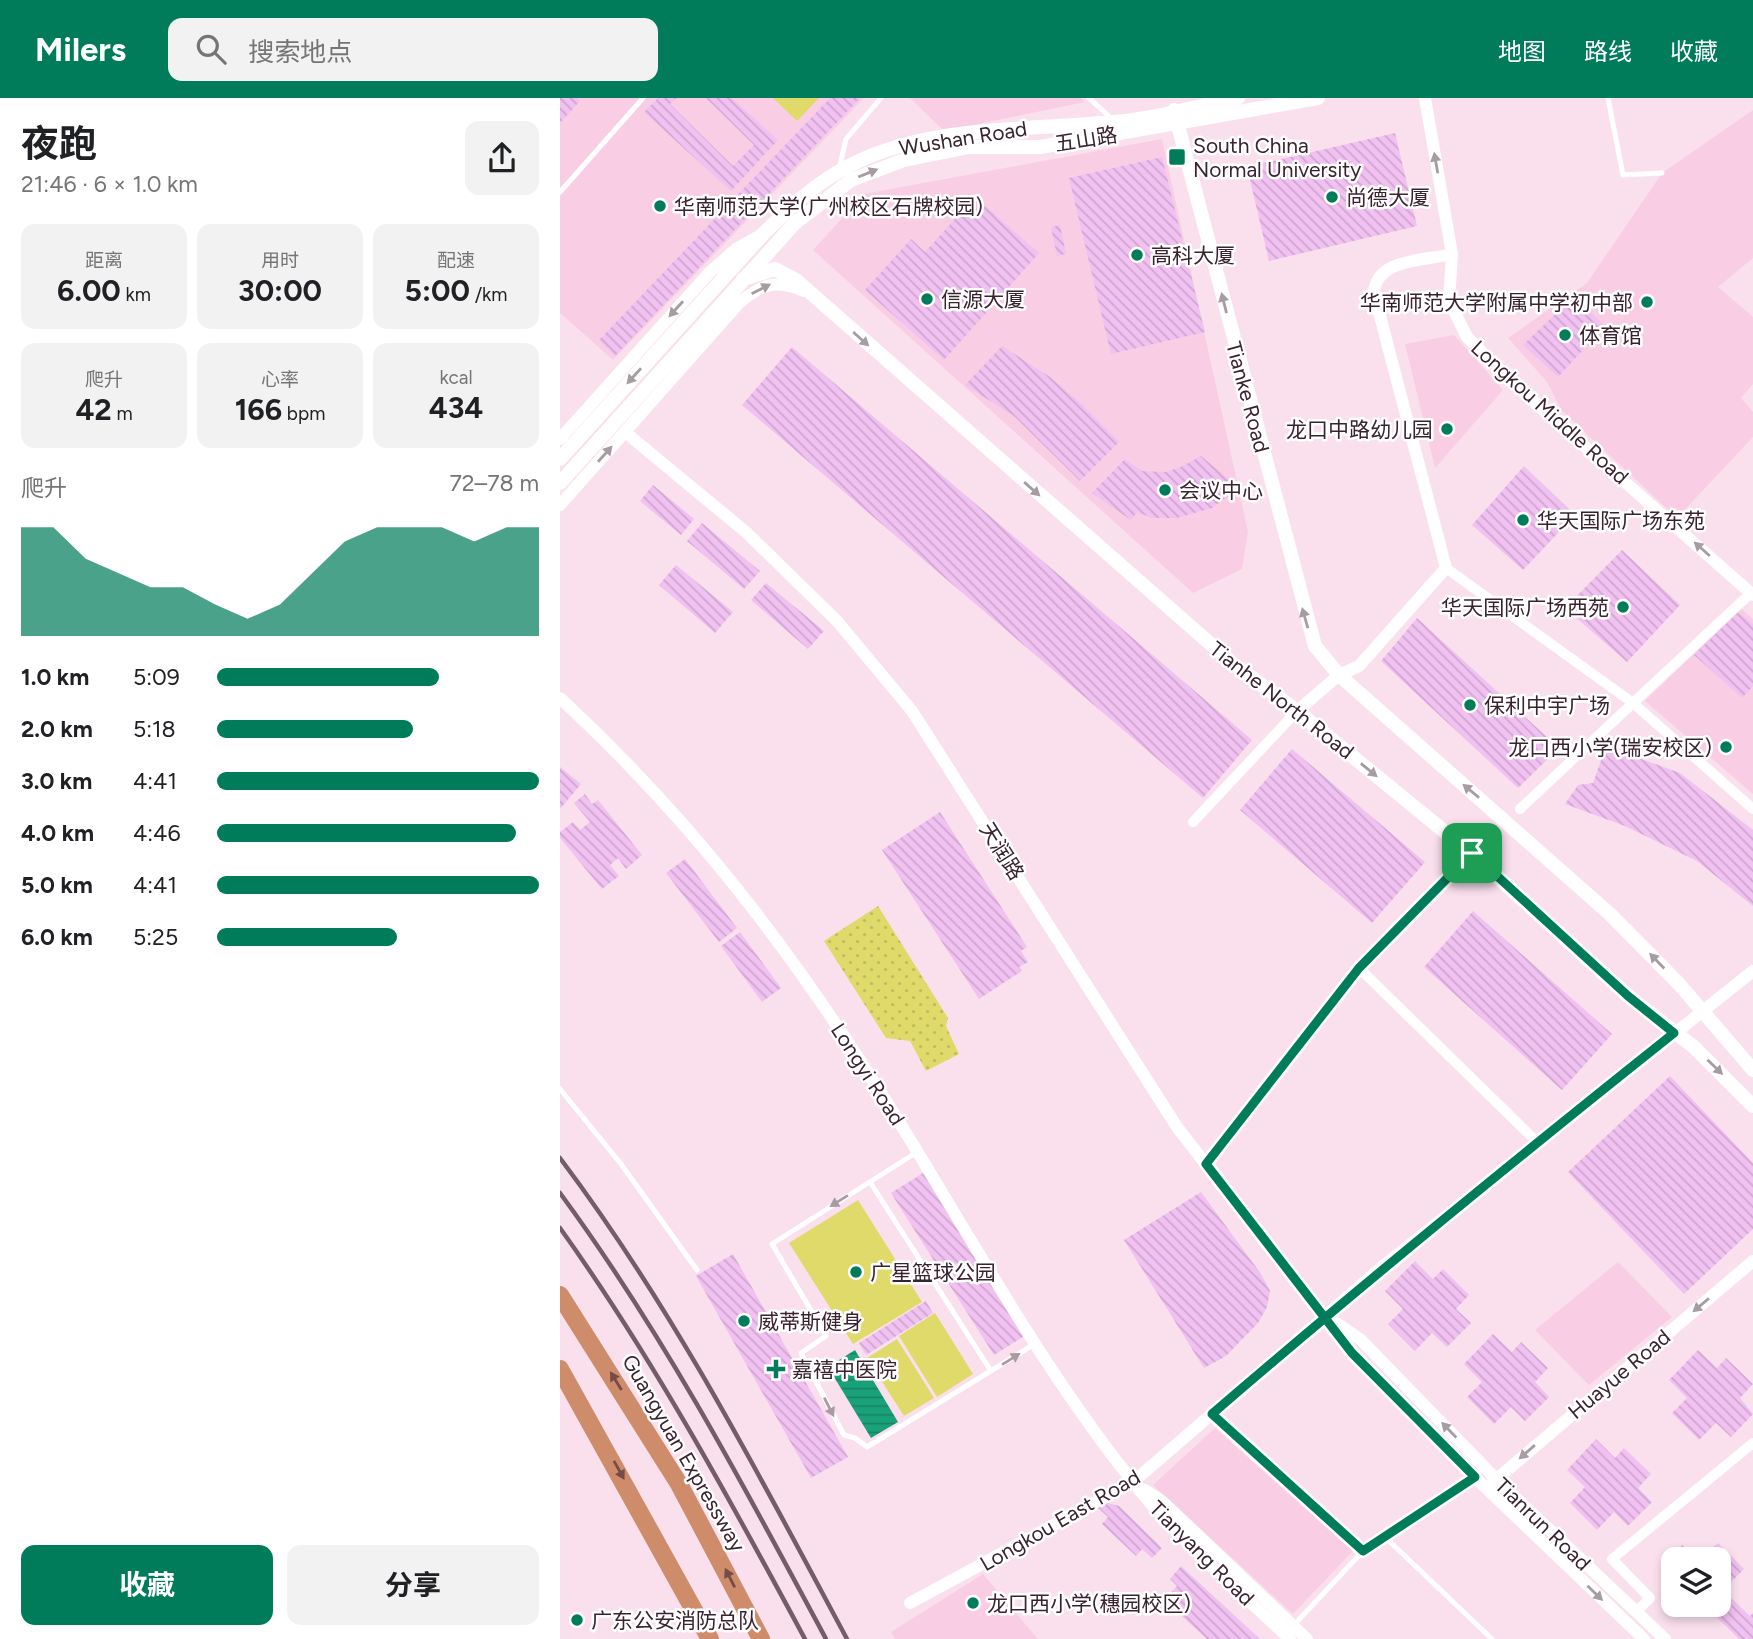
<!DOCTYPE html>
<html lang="zh">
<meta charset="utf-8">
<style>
body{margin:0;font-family:Figtree,"Noto Sans SC",sans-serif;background:#f2f2f2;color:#202124;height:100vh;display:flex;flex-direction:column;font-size:26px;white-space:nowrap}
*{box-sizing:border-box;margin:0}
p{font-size:23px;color:#757577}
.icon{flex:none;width:38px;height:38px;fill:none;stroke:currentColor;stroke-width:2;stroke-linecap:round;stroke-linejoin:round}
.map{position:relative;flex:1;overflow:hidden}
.sheet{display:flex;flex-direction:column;background:#fff;width:560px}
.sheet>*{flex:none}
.buttons{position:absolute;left:1101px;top:1449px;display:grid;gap:14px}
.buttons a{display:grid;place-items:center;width:70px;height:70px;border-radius:14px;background:#fff;box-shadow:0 4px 10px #0003;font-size:35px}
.pin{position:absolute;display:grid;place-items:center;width:60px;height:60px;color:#fff;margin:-30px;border-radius:14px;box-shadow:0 4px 10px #0006}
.round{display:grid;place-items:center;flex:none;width:74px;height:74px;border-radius:14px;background:#f2f2f2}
.summary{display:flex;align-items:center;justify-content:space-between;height:119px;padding:0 21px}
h1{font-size:38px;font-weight:700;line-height:52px}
.stats{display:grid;grid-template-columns:repeat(3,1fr);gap:10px;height:119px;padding:7px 21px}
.stats div{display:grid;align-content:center;border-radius:14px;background:#f2f2f2;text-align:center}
.stats b{font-size:30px;font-weight:700}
.stats small{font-size:19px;font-weight:400}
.stats p{font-size:19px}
.chart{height:196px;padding:14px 21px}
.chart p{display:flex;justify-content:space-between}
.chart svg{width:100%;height:126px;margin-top:7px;fill:#007c5b;opacity:.7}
.action{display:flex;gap:14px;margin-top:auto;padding:14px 21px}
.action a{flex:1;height:80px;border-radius:14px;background:#007c5b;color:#fff;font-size:28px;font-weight:700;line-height:80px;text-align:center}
.action a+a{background:#f2f2f2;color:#202124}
ul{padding:0 21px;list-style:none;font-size:23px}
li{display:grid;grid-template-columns:112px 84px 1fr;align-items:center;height:52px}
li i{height:18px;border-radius:9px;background:#007c5b}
header{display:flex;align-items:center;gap:42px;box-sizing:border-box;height:98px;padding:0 35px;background:#007c5b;color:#fff}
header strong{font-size:33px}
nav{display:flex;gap:38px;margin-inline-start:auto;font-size:24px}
.search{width:490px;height:63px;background:#f2f2f2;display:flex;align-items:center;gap:18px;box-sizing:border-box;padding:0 24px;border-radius:14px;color:#757577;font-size:26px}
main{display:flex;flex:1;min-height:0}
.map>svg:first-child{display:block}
</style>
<header>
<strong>Milers</strong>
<div class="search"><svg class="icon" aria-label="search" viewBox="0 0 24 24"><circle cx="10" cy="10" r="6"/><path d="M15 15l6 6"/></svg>搜索地点</div>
<nav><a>地图</a><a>路线</a><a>收藏</a></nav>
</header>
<main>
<section class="sheet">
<div class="summary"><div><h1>夜跑</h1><p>21:46 · 6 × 1.0 km</p></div><a class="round"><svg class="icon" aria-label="share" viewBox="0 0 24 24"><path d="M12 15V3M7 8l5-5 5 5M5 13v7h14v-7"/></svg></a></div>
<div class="stats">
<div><p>距离</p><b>6.00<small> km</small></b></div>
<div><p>用时</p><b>30:00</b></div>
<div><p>配速</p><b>5:00<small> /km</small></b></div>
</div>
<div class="stats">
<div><p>爬升</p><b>42<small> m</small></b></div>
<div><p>心率</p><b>166<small> bpm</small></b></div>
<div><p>kcal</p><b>434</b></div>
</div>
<div class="chart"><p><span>爬升</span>72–78 m</p>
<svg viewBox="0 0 160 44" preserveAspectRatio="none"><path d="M0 44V6L10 6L20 17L30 22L40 27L50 27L60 33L70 38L80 33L90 22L100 11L110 6L120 6L130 6L140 11L150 6L160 6V44z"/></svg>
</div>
<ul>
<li><b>1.0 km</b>5:09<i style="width:69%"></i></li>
<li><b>2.0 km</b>5:18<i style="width:61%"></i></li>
<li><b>3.0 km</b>4:41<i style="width:100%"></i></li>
<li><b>4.0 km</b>4:46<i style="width:93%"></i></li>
<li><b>5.0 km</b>4:41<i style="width:100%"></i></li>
<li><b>6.0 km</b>5:25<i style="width:56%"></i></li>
</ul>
<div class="action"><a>收藏</a><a>分享</a></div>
</section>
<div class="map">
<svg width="1193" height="1541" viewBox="0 0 1193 1541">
<defs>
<pattern id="grass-dots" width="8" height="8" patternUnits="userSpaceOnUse" patternTransform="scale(1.75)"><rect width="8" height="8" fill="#dfda6a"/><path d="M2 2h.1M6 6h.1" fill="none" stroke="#c0bb5c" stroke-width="1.8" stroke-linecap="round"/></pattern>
<pattern id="water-rules" width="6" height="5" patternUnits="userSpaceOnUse" patternTransform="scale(1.75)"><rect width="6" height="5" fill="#19a279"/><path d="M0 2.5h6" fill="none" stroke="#178464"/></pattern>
<pattern id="building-back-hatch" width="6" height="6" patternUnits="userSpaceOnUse" patternTransform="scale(1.75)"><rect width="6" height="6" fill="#f1c1f1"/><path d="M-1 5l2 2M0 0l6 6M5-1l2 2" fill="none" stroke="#cfa6cf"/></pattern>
</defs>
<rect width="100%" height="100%" fill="#fae0ed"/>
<g fill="#f9cee4">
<path d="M0 0H304L53 262 0 215Z"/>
<path d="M350 0H521L525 4 384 33Z"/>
<path d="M1193 12V160L1158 189 1193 219V286L1181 300 1193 314V339L1117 420 1001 312 987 284 948 240 1027 185 1102 75Z"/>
<path d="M602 41 688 434 682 471 633 495 253 152 304 96Z"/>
<path d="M894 237 943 292 875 370 845 246Z"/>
<path d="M1181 510 1193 521V696L1085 603Z"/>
<path d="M1058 1164 1112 1219 1029 1287 975 1232Z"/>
<path d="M655 1330 793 1453 733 1516 593 1387Z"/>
<path d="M423 1476 478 1541H335L331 1534Z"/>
</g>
<path fill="url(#grass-dots)" d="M318 808 388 920 386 928 399 956 366 973 350 943 326 940 264 843Z"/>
<g fill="#dfda6a">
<path d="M213 0H259L237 23Z"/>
<path d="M298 1102 362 1204 293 1246 229 1145Z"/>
<path d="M375 1215 413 1276 377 1299 339 1238Z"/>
<path d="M337 1241 374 1300 344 1318 307 1260Z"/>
</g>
<path fill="url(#water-rules)" d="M295 1252 338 1324 311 1340 268 1269Z"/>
<g fill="url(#building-back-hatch)">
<path d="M0 0H17L20 3 0 25Z"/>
<path d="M98 0H117L110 6 173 68 194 47 146 0H172L218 42 171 93 84 14Z"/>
<path d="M270 0H300L55 258 39 242Z"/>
<path d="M835 35 857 128 709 163 687 69Z"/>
<path d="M602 59 645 234 551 256 509 80Z"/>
<path d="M415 99 479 155 384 262 305 192 351 141 365 154Z"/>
<path d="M500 127 506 156 497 158 491 129Z"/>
<path d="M1014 198 1045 228 998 279 963 247Z"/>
<path d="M442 248 490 279 523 307 559 344 520 383 454 318 405 287Z"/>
<path d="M232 249 692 642 643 700 182 307Z"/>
<path d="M641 358 679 390 652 410 617 420H592L577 414 571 422 532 395 565 361 582 373 605 374 621 369Z"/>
<path d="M964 368 1015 417 963 472 912 427Z"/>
<path d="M93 387 134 421 121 437 80 403Z"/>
<path d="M142 425 200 473 184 491 127 443Z"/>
<path d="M1062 452 1120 507 1067 564 1005 510Z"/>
<path d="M116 467 173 514 155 535 99 487Z"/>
<path d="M206 485 264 533 248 551 191 502Z"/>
<path d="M1178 514 1193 526V588L1182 600 1134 557Z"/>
<path d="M857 520 999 650 958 690 821 563Z"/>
<path d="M1046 648 1120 675 1193 732V808L1137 763 1065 728 1005 706 1018 687 1033 685Z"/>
<path d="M732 651 865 764 812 825 680 712Z"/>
<path d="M0 669 21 686 0 711Z"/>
<path d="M25 696 32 706 38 702 82 757 66 771 58 760 50 767 59 778 42 791 0 740V734L13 724 20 732 30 724 14 705Z"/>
<path d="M380 714 467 849 461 853 468 864 459 869 462 873 419 901 322 752Z"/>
<path d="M125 761 177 830 159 844 106 775Z"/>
<path d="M913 813 1052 936 1002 992 864 869Z"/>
<path d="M180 834 221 890 202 904 161 848Z"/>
<path d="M1110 978 1193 1065V1131L1124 1196 1008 1074Z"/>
<path d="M363 1075 466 1237 434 1257 331 1095Z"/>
<path d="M641 1094 701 1176 710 1193 707 1209 698 1225 666 1258 644 1270 564 1142Z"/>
<path d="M173 1156 288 1359 251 1380 136 1178Z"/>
<path d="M855 1163 873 1181 883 1171 909 1197 896 1211 911 1225 887 1249 872 1235 855 1253 828 1226 843 1211 825 1193Z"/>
<path d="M366 1203 373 1215 306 1257 299 1245Z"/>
<path d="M933 1236 952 1254 961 1244 988 1270 975 1284 989 1299 965 1323 951 1309 934 1326 907 1299 922 1284 904 1266Z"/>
<path d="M1138 1252 1157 1270 1166 1260 1193 1286 1180 1300 1193 1316 1171 1339 1156 1325 1139 1342 1112 1315 1127 1300 1109 1282Z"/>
<path d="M1036 1341 1055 1360 1064 1350 1091 1376 1078 1390 1092 1404 1068 1428 1054 1414 1037 1432 1010 1405 1025 1389 1007 1372Z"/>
<path d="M548 1405 559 1408 602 1450 592 1460 582 1451 576 1458 542 1426 548 1419 537 1409Z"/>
<path d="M1158 1445 1184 1471 1163 1492 1190 1518 1193 1515V1541H1179L1144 1507H1158V1461H1142Z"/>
<path d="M1122 1447 1137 1461H1113V1476L1103 1466Z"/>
<path d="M621 1468 700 1541H647L604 1502 617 1488 610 1481Z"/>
</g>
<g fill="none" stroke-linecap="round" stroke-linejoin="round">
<g stroke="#fff" stroke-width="5">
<path d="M529 0 553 22"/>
<path d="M1048 0 1063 77 1102 75"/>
<path d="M279 71 286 41 321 0"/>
<path d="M0 94 83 0"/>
<path d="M0 991 61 1066 137 1172"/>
<path d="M357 1054 212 1146 266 1238 241 1255 284 1337 295 1340 307 1349 473 1247"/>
<path d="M646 1066 799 870"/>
<path d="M310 1084 431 1273"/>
<path d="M682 1344 803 1453"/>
<path d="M825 1439 932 1541"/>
<path d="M733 1528 803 1453 914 1380"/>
</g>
<g stroke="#fff" stroke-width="10">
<path d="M886 470 1073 605 1191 495"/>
<path d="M960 711 1073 605 1193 711"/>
<path d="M633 724 737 613"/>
<path d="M912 756 799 870 976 1043"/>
<path d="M652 1316 682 1344"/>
<path d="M1076 1514 1090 1500 1052 1461 1193 1345"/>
</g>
<g stroke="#fff" stroke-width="12">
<path d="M865 0 892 156 889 203 907 239 956 288 1193 497"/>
<path d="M65 334 187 435 277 523 352 613 617 1029 792 1255 926 1390 1084 1541"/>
<path d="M0 341 150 174 176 151 201 137"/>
<path d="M0 407 179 205C202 186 216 181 244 193"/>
<path d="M0 600C134 724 231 852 328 1006 407 1132 480 1268 573 1384 618 1442 677 1491 730 1541"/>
<path d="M737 613 779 577 799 568 886 470 814 195C816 160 865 163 892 156"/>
<path d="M772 1222 801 1242 936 1381 1105 1541"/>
<path d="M932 1385 1193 1163"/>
<path d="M585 1392 603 1404 747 1541"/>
<path d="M350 1505 573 1384 822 1169 1193 873"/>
</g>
<g stroke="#fff" stroke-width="14">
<path d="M614 12 755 548 779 577 1051 817 1119 886 1193 972"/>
<path d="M183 181 215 171 236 182 671 564 737 613 912 756 1068 898 1134 949 1193 1008"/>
<path d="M0 361 204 135C227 113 250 90 278 74 359 26 462 33 553 24 595 21 637 8 678 0"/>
<path d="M0 385 235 125 291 82 344 62 409 49H480L758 0"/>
</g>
<g stroke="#ce8c6b" stroke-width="18">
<path d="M0 1197 119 1386 201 1541"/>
<path d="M0 1271 150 1541"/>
</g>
<g stroke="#745c69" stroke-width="4.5">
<path d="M0 1060C113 1210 199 1377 287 1541"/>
<path d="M0 1095C103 1235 184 1388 266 1541"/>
<path d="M0 1130C93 1260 169 1400 245 1541"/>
</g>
</g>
<defs><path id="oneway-solid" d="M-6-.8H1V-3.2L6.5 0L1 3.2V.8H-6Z" transform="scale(1.75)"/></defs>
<g fill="#a69ca1">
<use href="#oneway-solid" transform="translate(876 65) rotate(-100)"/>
<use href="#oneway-solid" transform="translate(308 75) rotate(-22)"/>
<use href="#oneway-solid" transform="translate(201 191) rotate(-27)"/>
<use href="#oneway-solid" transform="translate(664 205) rotate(-104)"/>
<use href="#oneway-solid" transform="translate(116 211) rotate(132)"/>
<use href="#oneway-solid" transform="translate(301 241) rotate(42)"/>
<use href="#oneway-solid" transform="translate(74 278) rotate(132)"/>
<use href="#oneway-solid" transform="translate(45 356) rotate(-48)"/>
<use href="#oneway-solid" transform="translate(472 391) rotate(41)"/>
<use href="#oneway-solid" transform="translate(1142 451) rotate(-138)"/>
<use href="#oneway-solid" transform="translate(745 520) rotate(-106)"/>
<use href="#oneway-solid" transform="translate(809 672) rotate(39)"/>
<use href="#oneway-solid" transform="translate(911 693) rotate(-140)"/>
<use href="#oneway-solid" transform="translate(1097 863) rotate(-134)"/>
<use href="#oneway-solid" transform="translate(1155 969) rotate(44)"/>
<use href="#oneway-solid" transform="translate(279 1103) rotate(148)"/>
<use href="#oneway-solid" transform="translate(1141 1207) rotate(140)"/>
<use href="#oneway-solid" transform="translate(451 1261) rotate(-32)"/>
<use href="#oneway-solid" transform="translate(269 1309) rotate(63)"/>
<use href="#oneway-solid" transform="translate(889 1332) rotate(-134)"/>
<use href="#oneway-solid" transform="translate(967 1354) rotate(139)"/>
<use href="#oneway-solid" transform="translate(1035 1495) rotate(44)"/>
</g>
<g fill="#754c47">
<use href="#oneway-solid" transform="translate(56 1283) rotate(-122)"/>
<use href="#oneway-solid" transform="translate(59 1372) rotate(61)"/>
<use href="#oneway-solid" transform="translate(170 1480) rotate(-117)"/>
</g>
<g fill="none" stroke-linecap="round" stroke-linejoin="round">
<g stroke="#fff" stroke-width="14">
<path id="route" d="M912 755 799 870 646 1066 792 1255 915 1379 803 1453 652 1316C803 1186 957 1060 1114 935L1068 898 912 755"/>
</g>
<use href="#route" stroke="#007c5b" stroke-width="9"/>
</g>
<g fill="#007c5b" stroke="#fff" stroke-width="2.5">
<rect x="608" y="50" width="18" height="18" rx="3.5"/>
<circle cx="772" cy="99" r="7"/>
<circle cx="100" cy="108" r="7"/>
<circle cx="577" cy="157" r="7"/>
<circle cx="367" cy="201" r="7"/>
<circle cx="1087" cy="204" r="7"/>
<circle cx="1005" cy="237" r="7"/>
<circle cx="887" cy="331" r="7"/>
<circle cx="605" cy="392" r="7"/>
<circle cx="963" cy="422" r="7"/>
<circle cx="1063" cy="509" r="7"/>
<circle cx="910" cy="607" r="7"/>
<circle cx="1166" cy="649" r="7"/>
<circle cx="296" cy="1174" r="7"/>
<circle cx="184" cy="1223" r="7"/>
<path d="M212.5 1260.5h7v7h7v7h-7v7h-7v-7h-7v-7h7z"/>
<circle cx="413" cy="1505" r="7"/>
<circle cx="17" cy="1522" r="7"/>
</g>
<g text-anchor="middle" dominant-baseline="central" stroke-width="5" stroke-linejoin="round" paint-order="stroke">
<g font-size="21" fill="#3a222f" stroke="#fff">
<text transform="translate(403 40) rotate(-9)">Wushan Road</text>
<text transform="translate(526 41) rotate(-9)">五山路</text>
<text transform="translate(688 299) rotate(75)">Tianke Road</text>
<text transform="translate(990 314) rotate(42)">Longkou Middle Road</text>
<text transform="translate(722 602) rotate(38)">Tianhe North Road</text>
<text transform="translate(442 753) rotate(58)">天润路</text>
<text transform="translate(308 976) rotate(57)">Longyi Road</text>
<text transform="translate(1059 1276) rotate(-40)">Huayue Road</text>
<text transform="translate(124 1355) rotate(60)">Guangyuan Expressway</text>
<text transform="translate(500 1422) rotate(-30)">Longkou East Road</text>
<text transform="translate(983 1426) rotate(44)">Tianrun Road</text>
<text transform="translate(642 1455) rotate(45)">Tianyang Road</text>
</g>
<g font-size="21" fill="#3a222f" stroke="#fff" text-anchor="start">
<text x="633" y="47">South China<tspan x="633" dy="24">Normal University</tspan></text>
<text x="786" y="99">尚德大厦</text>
<text x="114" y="108">华南师范大学(广州校区石牌校园)</text>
<text x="591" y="157">高科大厦</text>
<text x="381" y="201">信源大厦</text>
<text x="1073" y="204" text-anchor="end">华南师范大学附属中学初中部</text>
<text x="1019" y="237">体育馆</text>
<text x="873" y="331" text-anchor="end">龙口中路幼儿园</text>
<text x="619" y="392">会议中心</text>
<text x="977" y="422">华天国际广场东苑</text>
<text x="1049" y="509" text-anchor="end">华天国际广场西苑</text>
<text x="924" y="607">保利中宇广场</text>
<text x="1152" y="649" text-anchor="end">龙口西小学(瑞安校区)</text>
<text x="310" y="1174">广星篮球公园</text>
<text x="198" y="1223">威蒂斯健身</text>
<text x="232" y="1271">嘉禧中医院</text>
<text x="427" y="1505">龙口西小学(穗园校区)</text>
<text x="31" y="1522">广东公安消防总队</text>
</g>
</g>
</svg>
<div class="buttons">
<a><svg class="icon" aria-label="layers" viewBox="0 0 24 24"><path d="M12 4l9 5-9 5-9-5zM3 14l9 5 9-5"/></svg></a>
</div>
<div class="pin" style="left:912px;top:755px;background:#1e9e55"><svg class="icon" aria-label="arrive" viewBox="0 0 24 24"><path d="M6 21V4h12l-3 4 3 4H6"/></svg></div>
</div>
</main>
